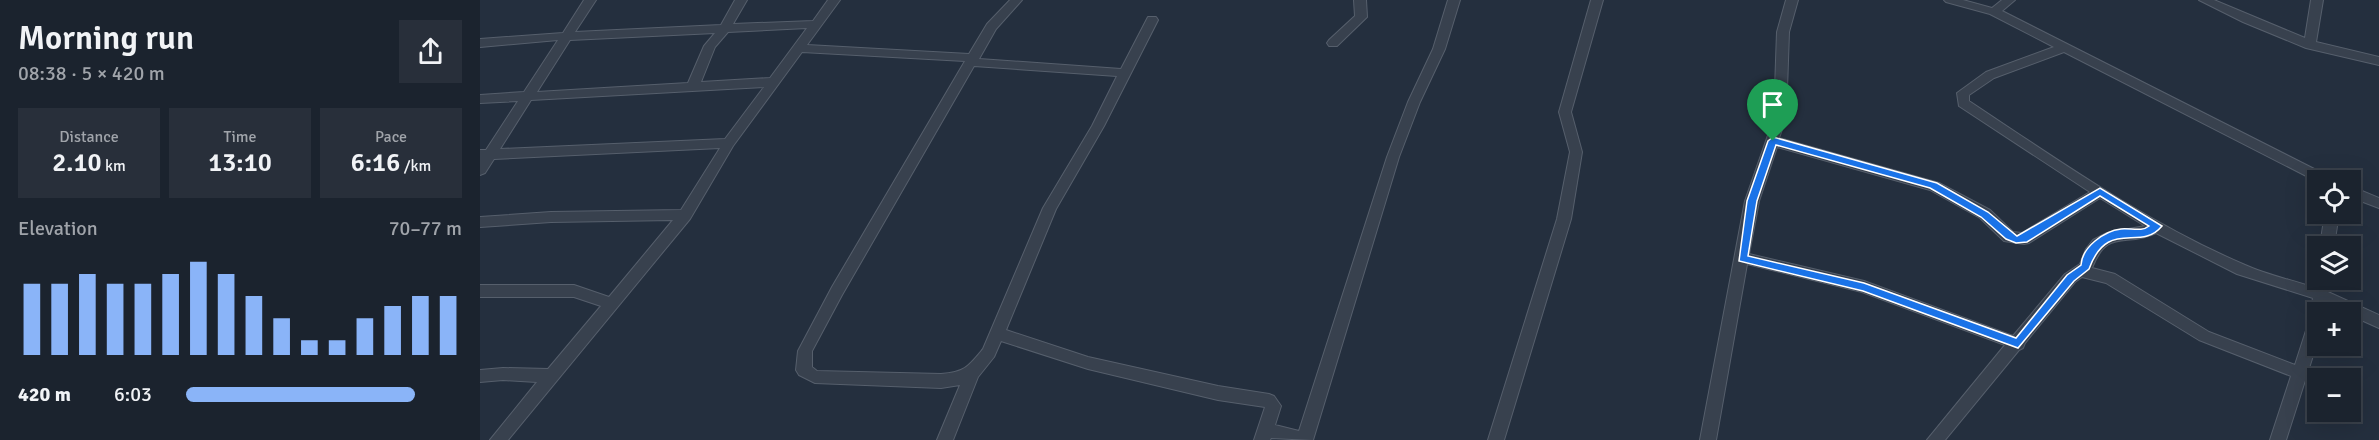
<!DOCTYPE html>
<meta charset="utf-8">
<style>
body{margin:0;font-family:Signika,sans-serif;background:#282f3a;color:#f1f3f6;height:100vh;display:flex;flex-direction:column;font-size:22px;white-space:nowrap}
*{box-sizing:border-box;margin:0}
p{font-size:20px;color:#a0a4aa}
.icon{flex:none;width:33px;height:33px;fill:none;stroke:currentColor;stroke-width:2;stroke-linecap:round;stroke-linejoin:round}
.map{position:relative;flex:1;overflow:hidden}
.panel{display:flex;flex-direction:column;background:#1b232e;width:480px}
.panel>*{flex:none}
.controls{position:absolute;left:1827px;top:170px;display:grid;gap:12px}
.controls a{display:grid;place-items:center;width:54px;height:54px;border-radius:0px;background:#1b232e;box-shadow:0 6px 24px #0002,0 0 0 2px #39404a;font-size:30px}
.pin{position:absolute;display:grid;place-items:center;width:51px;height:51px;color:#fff;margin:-62px -26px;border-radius:50% 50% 50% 0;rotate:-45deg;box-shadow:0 0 6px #0007}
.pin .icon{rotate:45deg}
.round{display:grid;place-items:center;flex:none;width:63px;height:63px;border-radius:0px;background:#282f3a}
.overview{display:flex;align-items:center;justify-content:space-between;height:102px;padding:0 18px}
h1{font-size:33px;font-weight:600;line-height:45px}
.stats{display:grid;grid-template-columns:repeat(3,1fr);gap:9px;height:102px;padding:6px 18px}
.stats div{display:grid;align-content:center;border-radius:0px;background:#282f3a;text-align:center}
.stats b{font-size:26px;font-weight:600}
.stats small{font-size:16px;font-weight:400}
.stats p{font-size:16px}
.chart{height:168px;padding:12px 18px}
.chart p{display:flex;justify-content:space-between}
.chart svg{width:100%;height:108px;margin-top:6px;stroke:#8ab4f8;stroke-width:6}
ul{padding:0 18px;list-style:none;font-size:20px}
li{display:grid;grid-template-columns:96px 72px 1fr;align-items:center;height:45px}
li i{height:15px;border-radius:8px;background:#8ab4f8}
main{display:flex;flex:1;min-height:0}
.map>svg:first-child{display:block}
</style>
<main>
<section class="panel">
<div class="overview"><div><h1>Morning run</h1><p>08:38 · 5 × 420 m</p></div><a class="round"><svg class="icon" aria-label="share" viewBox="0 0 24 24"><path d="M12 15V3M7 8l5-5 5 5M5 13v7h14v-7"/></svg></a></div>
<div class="stats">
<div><p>Distance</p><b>2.10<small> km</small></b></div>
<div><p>Time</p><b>13:10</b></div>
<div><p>Pace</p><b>6:16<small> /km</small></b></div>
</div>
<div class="chart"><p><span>Elevation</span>70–77 m</p>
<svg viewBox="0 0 160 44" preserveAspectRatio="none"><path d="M5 44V15M15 44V15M25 44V11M35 44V15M45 44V15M55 44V11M65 44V6M75 44V11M85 44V20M95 44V29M105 44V38M115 44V38M125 44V29M135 44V24M145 44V20M155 44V20"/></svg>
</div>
<ul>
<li><b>420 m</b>6:03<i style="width:83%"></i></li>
</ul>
</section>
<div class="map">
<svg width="1899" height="440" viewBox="0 0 1899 440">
<rect width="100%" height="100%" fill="#242f3e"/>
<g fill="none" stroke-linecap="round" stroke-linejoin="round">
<g stroke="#565f6c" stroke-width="2">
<g id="street">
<path d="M104 0H116L95 32 241 25 255 0H267L253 24 333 21 348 0H360L327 45 489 54 507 24 530 0H542L516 29 499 59 641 69 668 17H676L678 20 624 126 576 209 526 330 608 357 738 386 789 394 794 396 801 406 795 425 819 431 907 157 928 102 953 49 968 0H980L965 49 940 102 919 157 833 440 791 438 790 440H774L785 407 738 400 608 369 521 341 514 357 498 377 473 440H457L480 385 461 388 335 383 319 375 316 370 318 351 352 287 485 61 322 52 253 146 210 219 28 440H10L57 382 23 380 0 382V370L23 368 68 369 121 306 94 297H0V285H94L129 297 193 220 71 222 0 227V217L71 212 201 210 240 148 14 159 5 173 0 175V150H6L38 101 0 103V95L44 92 78 40 0 47V39L83 33ZM327 28 290 78 221 82 235 47 248 32ZM235 33 224 46 208 83 57 92 90 40ZM494 66 637 76 612 126 563 208 503 349C488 367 485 372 461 374L337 371 332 367V351L362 295ZM284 87 245 139 20 149 51 100Z"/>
<path d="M874 0H886L887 17 857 46H849L847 43 849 40 875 16Z"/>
<path d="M1111 0H1123L1091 112 1102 152 1091 219 1024 440H1008L1077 219 1090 152 1079 112Z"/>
<path d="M1306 0H1318L1309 32 1306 118 1299 138 1459 183 1510 210 1533 232 1542 233 1610 192 1479 106 1477 93 1506 72 1574 47 1510 14 1466 2 1464 0H1483L1512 8 1522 0H1535L1522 11 1850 177 1852 180H1838V182L1584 52 1514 78 1489 95V101C1578 160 1667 223 1765 265 1787 275 1812 280 1835 288L1838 276V279H1850L1848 292 1899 315V328L1870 315V312H1863L1846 304 1844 308 1840 310 1844 312H1838V340L1806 440H1790L1811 376 1719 340 1626 283 1602 277 1595 282 1545 343 1543 348 1539 350 1465 440H1447L1525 345 1382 292 1267 264 1236 440H1220L1265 201 1294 118 1297 32ZM1297 147 1450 190 1500 218 1524 241 1544 244 1549 243 1620 198 1665 226 1627 233 1613 240 1606 249 1600 264 1585 274 1533 336 1384 281 1269 254 1279 201ZM1676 233 1757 274 1833 298 1832 304 1837 309 1833 311 1831 315 1815 365 1729 332 1635 274 1612 268C1628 227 1645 248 1676 233Z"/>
<path d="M1719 0H1734L1825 38 1831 0H1843L1836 42 1899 57V65L1826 48 1763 22Z"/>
<path d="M1870 186 1899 198V208L1870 197Z"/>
<path d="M1845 213H1859L1854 246H1840Z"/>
</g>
</g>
<use href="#street" fill="#38414e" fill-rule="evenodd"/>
</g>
<path fill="#1a73e8" stroke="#fff" stroke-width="1.5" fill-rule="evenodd" d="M1293 137 1457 183 1508 212 1537 236 1620 188 1682 226C1660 253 1628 217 1609 269L1594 281 1538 348 1383 291 1259 261 1267 201 1288 141ZM1296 145 1450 188 1501 217 1526 239 1536 243 1547 242 1620 196 1669 226C1662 232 1651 228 1641 229 1624 231 1602 247 1601 265L1587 275 1536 338 1384 283 1268 256 1277 201Z"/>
</svg>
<div class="controls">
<a><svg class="icon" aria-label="locate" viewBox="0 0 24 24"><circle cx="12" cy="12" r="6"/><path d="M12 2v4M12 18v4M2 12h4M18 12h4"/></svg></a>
<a><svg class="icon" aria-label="layers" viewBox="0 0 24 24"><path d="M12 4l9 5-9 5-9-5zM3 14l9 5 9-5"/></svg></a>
<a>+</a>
<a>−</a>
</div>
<div class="pin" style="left:1293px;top:141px;background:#1e9e55"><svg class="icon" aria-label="arrive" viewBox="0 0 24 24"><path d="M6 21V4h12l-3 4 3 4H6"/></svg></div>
</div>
</main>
